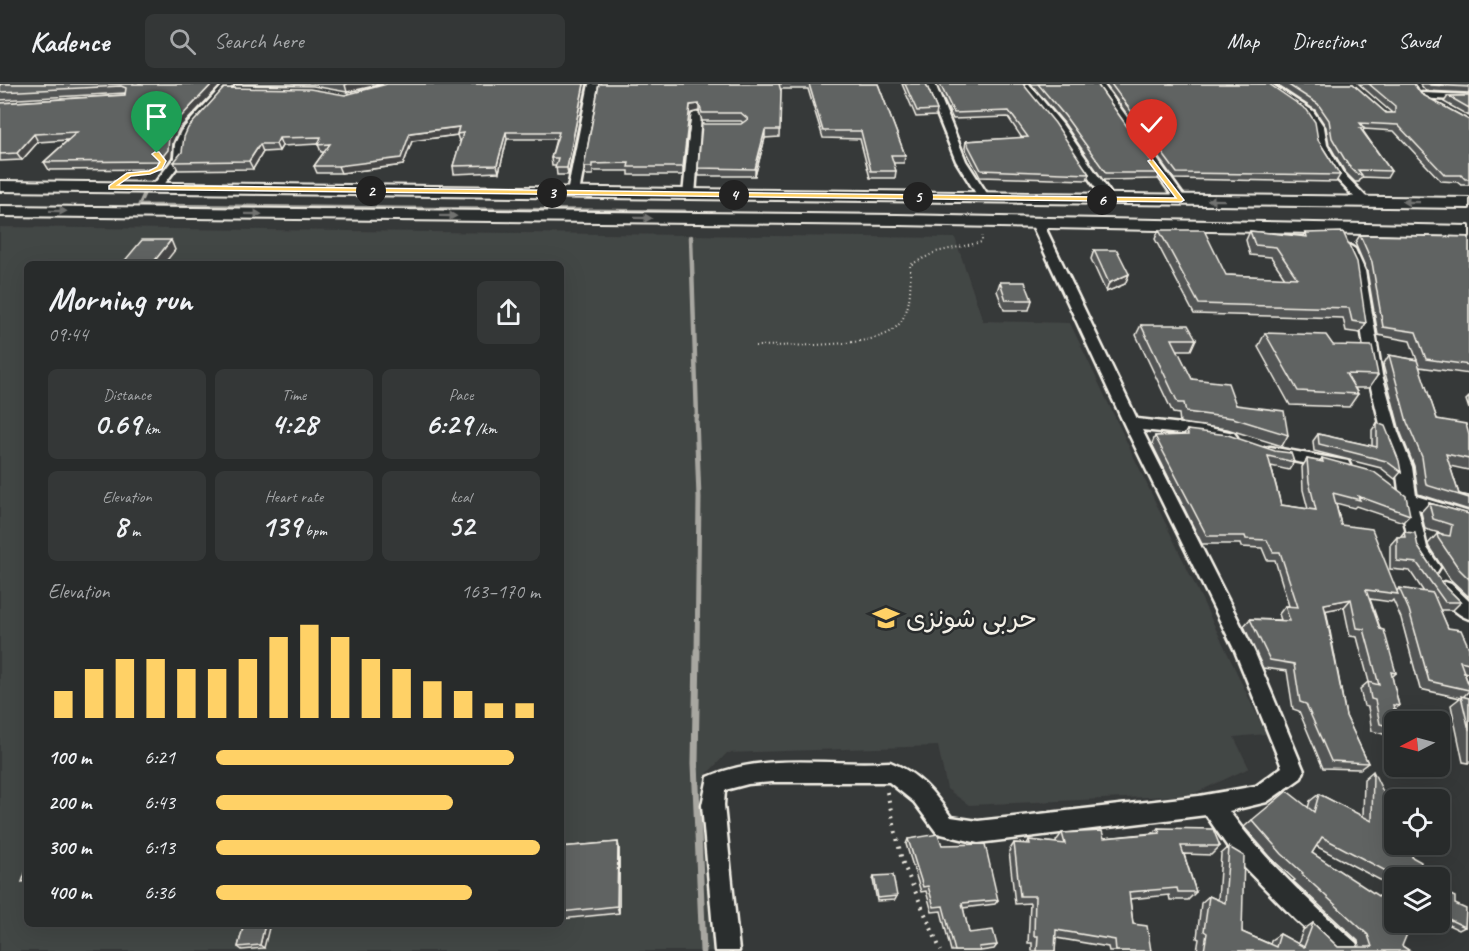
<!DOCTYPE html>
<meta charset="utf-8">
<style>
body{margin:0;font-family:Caveat,"Playpen Sans Arabic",sans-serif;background:#343737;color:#f1f3f6;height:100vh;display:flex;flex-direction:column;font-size:22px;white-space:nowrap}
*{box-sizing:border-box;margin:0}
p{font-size:20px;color:#a5a7a9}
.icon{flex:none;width:33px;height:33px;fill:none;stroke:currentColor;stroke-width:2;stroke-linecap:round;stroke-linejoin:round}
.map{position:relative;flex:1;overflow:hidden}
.details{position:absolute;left:24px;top:177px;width:540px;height:666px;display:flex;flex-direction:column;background:#282b2b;border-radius:9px;box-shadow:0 6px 24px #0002,0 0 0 2px #444747}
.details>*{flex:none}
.needle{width:39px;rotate:264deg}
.fabs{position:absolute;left:1384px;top:627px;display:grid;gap:12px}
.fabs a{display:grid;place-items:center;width:66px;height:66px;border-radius:9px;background:#282b2b;box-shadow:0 6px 24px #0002,0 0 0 2px #444747;font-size:30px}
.pin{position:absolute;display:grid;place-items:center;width:51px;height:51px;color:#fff;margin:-62px -26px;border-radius:50% 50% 50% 0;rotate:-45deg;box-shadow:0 0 6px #0007}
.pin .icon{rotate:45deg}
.km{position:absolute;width:30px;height:30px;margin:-15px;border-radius:50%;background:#222;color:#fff;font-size:16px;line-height:30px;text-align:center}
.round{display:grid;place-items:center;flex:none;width:63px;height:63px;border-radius:9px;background:#343737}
.headline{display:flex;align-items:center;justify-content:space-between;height:102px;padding:0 24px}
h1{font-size:33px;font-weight:600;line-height:45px}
.figures{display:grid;grid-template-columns:repeat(3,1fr);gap:9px;height:102px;padding:6px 24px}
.figures div{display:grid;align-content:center;border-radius:9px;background:#343737;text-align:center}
.figures b{font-size:30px;font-weight:600}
.figures small{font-size:16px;font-weight:400}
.figures p{font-size:16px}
.chart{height:168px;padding:12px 24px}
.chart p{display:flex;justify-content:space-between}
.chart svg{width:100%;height:108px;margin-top:6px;stroke:#ffd166;stroke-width:6}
ul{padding:0 24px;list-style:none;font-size:20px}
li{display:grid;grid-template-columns:96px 72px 1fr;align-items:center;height:45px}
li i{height:15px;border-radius:8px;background:#ffd166}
header{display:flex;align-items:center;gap:36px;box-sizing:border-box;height:84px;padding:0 30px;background:#282b2b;border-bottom:2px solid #444747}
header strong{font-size:28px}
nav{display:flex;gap:33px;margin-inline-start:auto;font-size:21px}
.search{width:420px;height:54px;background:#343737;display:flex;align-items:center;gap:15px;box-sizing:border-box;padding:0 21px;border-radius:9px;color:#a5a7a9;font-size:22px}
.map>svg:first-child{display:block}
</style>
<header>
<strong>Kadence</strong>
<div class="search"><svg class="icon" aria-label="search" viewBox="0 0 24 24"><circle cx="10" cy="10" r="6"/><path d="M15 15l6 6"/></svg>Search here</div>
<nav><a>Map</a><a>Directions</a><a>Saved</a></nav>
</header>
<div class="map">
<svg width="1469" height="867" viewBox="0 0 1469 867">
<rect width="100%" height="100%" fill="#363939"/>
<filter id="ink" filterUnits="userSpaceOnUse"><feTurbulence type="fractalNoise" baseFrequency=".0167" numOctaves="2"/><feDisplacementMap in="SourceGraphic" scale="12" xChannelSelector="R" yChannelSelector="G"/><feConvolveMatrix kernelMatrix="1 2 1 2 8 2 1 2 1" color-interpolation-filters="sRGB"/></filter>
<g filter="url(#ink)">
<path fill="#434645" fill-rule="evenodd" d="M0 143 955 154 983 237 1070 239 1266 650 1234 653 1249 684 1191 711 969 721 947 705 938 662 727 669 707 690 716 867H0ZM27 180H561V840H27Z"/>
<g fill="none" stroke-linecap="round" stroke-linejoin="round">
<path stroke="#a8a7a1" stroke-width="3" d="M145 108 139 121 685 127V131"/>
<path stroke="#a8a7a1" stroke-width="4.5" d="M691 153 697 333"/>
<path stroke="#a8a7a1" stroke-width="5" d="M696 332 699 414 697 569"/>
<path stroke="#a8a7a1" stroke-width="7" d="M697 567 695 679 703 867"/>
<g stroke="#f4f1e8" stroke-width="5">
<g id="minor">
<path d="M224 0H234L190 50 185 60 184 74 160 106H152L151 104 174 74 175 60 181 47Z"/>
<path d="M589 0H599L579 109 573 112 567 109Z"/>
<path d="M925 0H935L966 77 990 114 988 116H980L956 77Z"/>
<path d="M1019 0H1029L1062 40 1115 116 1113 118H1105L1055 44Z"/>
<path d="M1093 0H1103L1185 114V118H1177Z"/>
<path d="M1260 0H1271L1313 27 1324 43 1327 61 1343 89 1369 116V120H1361L1333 91 1317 61 1314 43 1306 31Z"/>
<path d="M1422 9 1469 11V17L1419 14V10Z"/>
<path d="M696 28 701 31 695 111 689 114 683 111 691 31Z"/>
<path d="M1037 136 1043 139 1137 335 1200 342 1234 349 1237 353 1229 358 1200 352 1142 346 1254 567 1304 687 1301 694 1267 718 1229 727C1265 777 1310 818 1356 859L1360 867H1330L1296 836 1236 775 1206 731 978 759 937 749 914 718 889 698H772L748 700 725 706 724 721 739 867H715L702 721 708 693C764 668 830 682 890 678 918 689 934 708 951 733L978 737 1199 712 1256 702 1282 683 1235 567 1126 344 1031 139Z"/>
<path d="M1349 161 1355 165 1365 187 1382 291 1398 348 1412 383 1416 412 1469 428V440L1418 425 1427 464 1440 483 1437 488C1411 496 1406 439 1401 422 1400 418 1396 416 1393 411L1399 406 1396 383 1382 348 1368 291 1353 187 1343 165Z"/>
<path d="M1270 363 1342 376 1348 377 1350 381 1348 385 1342 386 1265 372 1262 368 1265 364Z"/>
<path d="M1445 498 1451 500 1469 517V535C1457 531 1442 516 1436 505L1439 500Z"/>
</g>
</g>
<g stroke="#f4f1e8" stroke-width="4">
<g id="primary">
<path d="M0 97 1469 114V124L0 107Z"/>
<path d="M0 122 897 131 1469 142V152L897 141 0 132Z"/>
</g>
</g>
<path stroke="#f4f1e8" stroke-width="2" stroke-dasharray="1 3" stroke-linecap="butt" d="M755 262C786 261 870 264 893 246 912 231 911 203 910 181L936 168 982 158V152"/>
<path stroke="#f4f1e8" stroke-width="4" stroke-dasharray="2 6" stroke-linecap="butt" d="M887 708 902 777 941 867"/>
<use href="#minor" fill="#2a2d2e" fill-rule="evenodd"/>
<use href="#primary" fill="#2a2d2e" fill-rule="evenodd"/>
</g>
<g fill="#535554" stroke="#f4f1e8" stroke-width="1.5">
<path d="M0 0H222L179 45 173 59 172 73 163 85 49 86 44 78 68 56 38 58 22 76 0 77V19L125 11V9L0 16Z"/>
<path d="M235 0H383L347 8 313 2 236 1Z"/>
<path d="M387 0H587L568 91H557L556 82H552L551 74 556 55H507L499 88 454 90 453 82 461 57H459L457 51 412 57 403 81 341 89H317L314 82 324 68H321L318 60 282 62 279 67 263 68 253 85 178 86 174 78 345 11Z"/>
<path d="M599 0H878L905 71 904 79H893L896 87 895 94H870L860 55 823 54 808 5H781L779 53 765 54 755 92H699L698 84 743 39 741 37H702L699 27 691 29 683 91H629V87H593V91H585L584 83Z"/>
<path d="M902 0H926L937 26 936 32 916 33Z"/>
<path d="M936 0H1023L1089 90 1087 96 980 93 965 64 966 57 1022 54 1008 33 953 35Z"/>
<path d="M1031 0H1097L1160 89 1158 95 1103 96 1064 39Z"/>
<path d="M1105 0H1269L1318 56 1340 91 1336 98 1174 95Z"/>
<path d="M1275 0H1353L1386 29H1392L1391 28 1359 0H1414L1421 10 1469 36V101H1461L1457 98 1441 97 1394 47 1364 45 1363 47 1391 87 1387 94 1362 93 1359 98H1355L1345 88 1329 60 1326 43 1315 26Z"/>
<path d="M1420 0H1469V9L1426 7Z"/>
<path d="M1448 12H1469V32L1444 18Z"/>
<path d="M1159 146 1226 191 1285 194 1271 173 1250 171 1246 156 1250 147 1304 152 1306 149 1366 239 1360 249 1346 247 1343 234 1194 230 1155 155Z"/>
<path d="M1360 151 1469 153V290L1419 283 1437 335 1469 351V385L1468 386 1450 382 1459 410 1469 412V426L1418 410 1414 382 1400 347 1383 281 1389 271 1417 276 1410 257 1378 251 1367 187 1355 159Z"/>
<path d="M1094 166 1129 190 1125 200 1106 208 1091 175Z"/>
<path d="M1000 198 1032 216 1029 226H1004L997 207Z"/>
<path d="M1141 241 1196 255 1191 266H1177L1192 295 1288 351 1282 362 1227 345 1180 339 1179 330 1173 329 1136 251Z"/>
<path d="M1265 249 1333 261 1378 291 1369 304H1355L1358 310 1349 323 1290 321 1258 263Z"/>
<path d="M1469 313V325L1466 316Z"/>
<path d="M1377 339 1401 388 1395 395 1381 384 1314 367 1313 357 1318 350 1372 362V346Z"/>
<path d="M1187 346 1294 378 1289 386 1271 382 1281 421 1308 425 1303 406 1302 383 1307 375 1320 378 1322 374 1410 431 1403 438 1356 422 1354 424 1336 419 1341 441 1397 507 1399 504 1424 508 1410 487 1390 485V461L1397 453H1400L1404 448 1418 463 1442 499 1461 518 1453 526H1440L1448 544 1469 564V588L1467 589 1464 588 1469 602V607L1463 613 1469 614V679L1463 678 1451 621 1460 614 1420 605 1401 534 1393 516 1391 518 1370 515 1396 589 1392 593 1399 622 1394 626 1395 648 1390 652 1372 647 1368 623 1364 622 1360 605 1368 598H1369L1357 553 1350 552 1344 523 1326 526 1346 632 1368 679 1360 685 1323 684 1299 627 1293 625 1287 587 1263 584 1244 542 1250 535 1281 536 1279 530 1285 522H1289L1275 476H1267L1262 464 1241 463 1240 460H1202L1152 360 1155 352 1184 351Z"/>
<path d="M1429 419 1469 430V513L1450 495 1429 463 1428 460 1437 450 1443 451V450L1425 445 1421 428Z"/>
<path d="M1373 687 1387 738 1412 773 1419 792 1417 794H1395V804L1316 762 1312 769 1395 838 1402 862 1410 867H1197L1199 855 1197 854 1201 819 1209 812 1218 816 1221 770 1229 763 1242 848 1270 860 1271 856 1280 850 1298 860 1303 846 1313 839 1338 863H1359L1358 857 1293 797 1295 796 1274 777 1244 743 1252 736 1308 724 1310 717 1319 710 1363 733 1364 695Z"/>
<path d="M1158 744 1220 762 1211 771 1184 770 1196 808 1188 816H1170L1169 811 1130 815 1133 840 1151 867H1109L1108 863 1056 854 1055 867H1032V859H1028L1030 819 1015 820 1009 767 1014 759 1027 760 1029 756 1057 759 1056 757 1062 749 1104 754 1153 749Z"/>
<path d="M908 755 942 761 998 816 995 820 963 824 969 849 997 861 994 865 981 867H951L941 827 932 828 926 807 921 808 906 760Z"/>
<path d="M618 758 619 765V829L561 835V763Z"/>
<path d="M874 792 897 812 895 816 877 817 873 796Z"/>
<path d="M1440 806 1455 820 1465 843 1459 846 1440 837Z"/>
<path d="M244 840 264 864 242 866 238 863Z"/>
</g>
<g fill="#444545" stroke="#f4f1e8" stroke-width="1.5">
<path d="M212 0H222L179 45 173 59 172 73 163 85 159 77 176 38Z"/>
<path d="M348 0H383L347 8 345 1Z"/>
<path d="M584 0H587L568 91 567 84Z"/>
<path d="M699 20V27L691 29 683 91V83L690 21Z"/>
<path d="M459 43 457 51 412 57 403 81 341 89 338 82 410 49Z"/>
<path d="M765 46V54L755 92V85Z"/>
<path d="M506 48 507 55 499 88 497 81Z"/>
<path d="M34 50 38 58 22 76 17 69Z"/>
<path d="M279 54 282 62 279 67 276 60Z"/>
<path d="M260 60 263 68 253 85 249 77Z"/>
<path d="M171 156 175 166 164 180H152Z"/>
<path d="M1129 190 1125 200 1106 208 1109 199Z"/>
<path d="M1351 515 1344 523 1318 528 1324 520Z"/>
<path d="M618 758 619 765V829L617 822Z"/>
<path d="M265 840H270L264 864 260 861Z"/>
</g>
<g fill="#616362" stroke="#f4f1e8" stroke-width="1.5">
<path d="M0 0H212L176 38 169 52 168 66 159 77 44 78 77 48 34 50 17 69 0 70V19L125 11 126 4 121 2 0 8Z"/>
<path d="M387 0H584L567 84H555L558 74H551L559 48H506L497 81 453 82 463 49 457 50 459 43 410 49 401 74 338 82H314L330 60 318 61 321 53 279 54 276 60H260L249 77 174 78 182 68 184 53 188 44 224 4 310 5 345 11Z"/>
<path d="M599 0H779L781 7 780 46H765L755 85 698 84 702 40H741L748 35 741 29H702L699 20 690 21 683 83H628L629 79 592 80V83H584Z"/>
<path d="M809 0H878L905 71H891L896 87H871L861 47H823Z"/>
<path d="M905 0H926L937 26 917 27Z"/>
<path d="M940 0H1023L1055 39 1089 90 981 86 966 57 1028 53 1009 27 954 29Z"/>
<path d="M1038 0H1097L1160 89H1106L1065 32Z"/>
<path d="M1111 0H1269L1307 26 1315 38 1318 56 1340 91 1177 89Z"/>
<path d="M1287 0H1353L1386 29H1395V22L1369 0H1414L1421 10 1469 36V95H1465L1461 91H1445L1398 41 1360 39 1364 44H1360L1391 87 1358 86 1362 91H1358L1348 81 1332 54 1329 36 1318 20Z"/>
<path d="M1429 0H1469V3L1430 1Z"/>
<path d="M1448 12H1469V24Z"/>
<path d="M1159 146H1204L1226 191 1297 194 1276 163 1255 161 1250 147 1307 153 1306 149 1343 148 1357 178 1366 239 1352 237 1349 224 1199 220Z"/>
<path d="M1360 151 1469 153V281L1426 275 1416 248 1383 243 1372 178Z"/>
<path d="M142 156H171L152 180H122Z"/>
<path d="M1094 166H1117L1129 190 1109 199Z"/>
<path d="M1000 198H1025L1032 216H1006Z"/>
<path d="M1141 241H1188L1196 255H1172L1192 295 1228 299 1236 321 1284 327 1288 351 1233 334 1186 328 1184 319H1178Z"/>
<path d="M1265 249 1326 251 1333 261 1372 262 1378 291 1346 290 1358 310 1298 307Z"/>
<path d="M1389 271 1417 276 1437 335 1466 340 1469 351V375L1446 370 1459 410 1469 412V414L1426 401 1422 373 1407 338Z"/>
<path d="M1377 339 1385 342 1399 377 1401 388 1386 377 1319 360 1318 350 1377 363Z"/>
<path d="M1187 346 1228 351 1275 367 1291 369 1294 378 1268 372 1281 421 1316 426 1309 398 1307 375 1323 378 1322 374 1374 388 1406 412 1410 431 1358 412 1360 416 1333 409 1341 441 1372 445 1398 510 1366 506 1380 545 1384 546 1396 589 1391 588 1399 622 1393 621 1397 638H1395V644L1380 640 1375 616 1371 615 1368 598 1379 601 1364 545 1357 544 1351 515 1324 520 1346 632 1368 679 1331 677 1306 620 1300 618 1294 580 1270 576 1250 535 1290 537 1285 522 1298 523 1280 468H1273L1267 456 1246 455 1245 452H1207L1155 352 1188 351Z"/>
<path d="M1429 419 1469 430V495L1459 485 1438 454 1437 450 1450 452 1452 441 1433 435Z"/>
<path d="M1404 448 1415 449 1418 463 1442 499 1461 518H1445L1417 479 1397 477V453H1405Z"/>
<path d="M1399 504 1433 509 1448 544 1461 546 1469 564V579L1460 577 1469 602V606L1429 597 1409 526Z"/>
<path d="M1461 612 1469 614V646Z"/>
<path d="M1373 687 1388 718 1387 738 1395 742V760H1414L1412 773 1421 778 1419 792 1409 788 1408 794H1399L1322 753 1312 769 1395 823V838H1399L1409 845 1402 862 1410 867H1204L1207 849 1204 847 1209 812 1225 819 1229 763 1244 772 1242 848 1276 863 1280 850 1304 863 1313 839 1338 863H1372L1368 851 1302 790 1303 789 1282 770 1252 736 1287 707 1314 728 1319 710 1372 737Z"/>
<path d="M1158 744 1213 745 1220 762H1181L1196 808H1178L1177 804 1129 808 1133 840 1147 842 1151 867H1116L1115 856 1056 846 1055 867H1037L1038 852H1034L1035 812H1020L1014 759 1030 760 1029 756 1065 760 1062 749 1102 747 1104 754 1160 749Z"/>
<path d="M938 750 942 761 985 760 998 816 962 819 969 849 993 846 997 861 979 863 980 867H955L943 822 934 823 928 802 923 803 908 755Z"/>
<path d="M618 758 617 822 561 828V763Z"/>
<path d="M27 784V797L22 798Z"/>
<path d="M893 791 897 812 878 814 874 792Z"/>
<path d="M1440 806 1455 813V820L1466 825 1465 843 1440 831Z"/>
<path d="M244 840H265L260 861 238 863Z"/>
</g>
<defs><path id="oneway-solid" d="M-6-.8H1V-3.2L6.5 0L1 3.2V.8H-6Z" transform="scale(1.5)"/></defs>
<g fill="#71726f">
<use href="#oneway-solid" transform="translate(1216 116) rotate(-179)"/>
<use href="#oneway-solid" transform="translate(1411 118) rotate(-179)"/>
<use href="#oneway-solid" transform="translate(58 127) rotate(1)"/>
<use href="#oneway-solid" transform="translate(253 130) rotate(1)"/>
<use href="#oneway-solid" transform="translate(448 132) rotate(1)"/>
<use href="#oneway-solid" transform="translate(643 134) rotate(1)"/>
</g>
</g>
<path fill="#ffd166" stroke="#fff" stroke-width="1.5" d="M155 68H159L166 77 162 85 150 90 131 92 118 101 1176 114 1148 77 1152 75 1184 116 1181 118 109 105V102L127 89 149 87 157 83 160 78 152 70Z"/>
<defs>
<g id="university-bare" transform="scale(2.07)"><path d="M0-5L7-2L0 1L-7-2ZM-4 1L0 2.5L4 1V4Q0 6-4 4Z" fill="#ffd166" stroke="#2a2d2e" stroke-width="2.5" paint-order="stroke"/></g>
</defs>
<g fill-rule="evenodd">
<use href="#university-bare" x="886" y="534"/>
</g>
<g text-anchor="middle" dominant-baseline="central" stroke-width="5" stroke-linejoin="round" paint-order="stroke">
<g font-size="26" fill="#f4f1e8" stroke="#2a2d2e" text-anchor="start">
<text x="906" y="534">حربی شونزی</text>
</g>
</g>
</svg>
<div class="fabs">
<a><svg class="needle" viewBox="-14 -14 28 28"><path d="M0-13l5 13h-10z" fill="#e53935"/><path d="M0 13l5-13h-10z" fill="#a5a7a9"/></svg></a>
<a><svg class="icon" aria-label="locate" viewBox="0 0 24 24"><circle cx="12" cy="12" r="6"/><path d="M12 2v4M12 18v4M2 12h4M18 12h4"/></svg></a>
<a><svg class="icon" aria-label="layers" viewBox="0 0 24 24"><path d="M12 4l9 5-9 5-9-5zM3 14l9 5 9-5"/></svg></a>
</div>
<div class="pin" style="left:157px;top:69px;background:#1e9e55"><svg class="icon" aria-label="arrive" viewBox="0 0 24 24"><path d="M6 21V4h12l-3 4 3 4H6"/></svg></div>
<div class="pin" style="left:1152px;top:77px;background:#d93025"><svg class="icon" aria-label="check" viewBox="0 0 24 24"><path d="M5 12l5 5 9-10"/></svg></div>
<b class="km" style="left:371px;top:107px">2</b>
<b class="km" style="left:552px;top:109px">3</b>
<b class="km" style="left:734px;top:111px">4</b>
<b class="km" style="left:918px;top:113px">5</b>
<b class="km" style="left:1102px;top:116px">6</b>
<section class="details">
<div class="headline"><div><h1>Morning run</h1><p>09:44</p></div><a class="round"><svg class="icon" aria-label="share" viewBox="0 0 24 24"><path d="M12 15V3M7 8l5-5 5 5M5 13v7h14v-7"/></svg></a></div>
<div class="figures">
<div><p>Distance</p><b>0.69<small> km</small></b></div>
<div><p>Time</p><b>4:28</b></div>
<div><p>Pace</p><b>6:29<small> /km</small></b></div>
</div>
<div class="figures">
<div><p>Elevation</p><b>8<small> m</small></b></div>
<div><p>Heart rate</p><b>139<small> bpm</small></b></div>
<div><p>kcal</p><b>52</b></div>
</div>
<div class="chart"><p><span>Elevation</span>163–170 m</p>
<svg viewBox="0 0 160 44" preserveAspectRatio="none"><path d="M5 44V33M15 44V24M25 44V20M35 44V20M45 44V24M55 44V24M65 44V20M75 44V11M85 44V6M95 44V11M105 44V20M115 44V24M125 44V29M135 44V33M145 44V38M155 44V38"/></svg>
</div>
<ul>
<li><b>100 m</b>6:21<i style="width:92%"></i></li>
<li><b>200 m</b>6:43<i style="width:73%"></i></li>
<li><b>300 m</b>6:13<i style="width:100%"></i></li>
<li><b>400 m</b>6:36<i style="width:79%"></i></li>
</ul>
</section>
</div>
